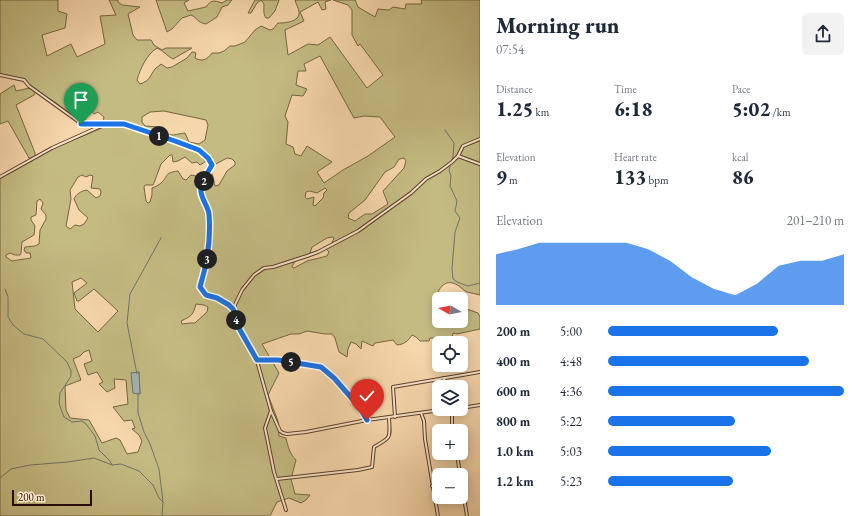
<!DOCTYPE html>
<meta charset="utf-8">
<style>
body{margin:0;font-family:"EB Garamond",serif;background:#f2f2f3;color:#1f2937;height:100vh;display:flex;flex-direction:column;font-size:15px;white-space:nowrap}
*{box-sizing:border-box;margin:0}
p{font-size:13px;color:#747a83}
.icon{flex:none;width:22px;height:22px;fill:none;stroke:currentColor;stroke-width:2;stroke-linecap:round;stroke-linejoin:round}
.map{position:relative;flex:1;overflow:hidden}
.details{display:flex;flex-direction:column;background:#fff;width:380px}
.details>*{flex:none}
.needle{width:26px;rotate:280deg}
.buttons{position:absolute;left:432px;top:292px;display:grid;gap:8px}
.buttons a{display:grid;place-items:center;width:36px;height:36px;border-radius:6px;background:#fff;box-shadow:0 2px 10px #0003;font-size:20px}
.scale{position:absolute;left:12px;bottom:10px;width:80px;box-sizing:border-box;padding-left:4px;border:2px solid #290e00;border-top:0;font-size:11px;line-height:14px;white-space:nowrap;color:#290e00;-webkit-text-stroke:3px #f9e4c8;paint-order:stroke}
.pin{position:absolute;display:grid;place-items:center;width:34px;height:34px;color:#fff;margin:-41px -17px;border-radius:50% 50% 50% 0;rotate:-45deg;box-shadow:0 0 4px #0007}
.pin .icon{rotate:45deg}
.km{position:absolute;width:20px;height:20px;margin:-10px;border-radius:50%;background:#222;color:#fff;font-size:11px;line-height:20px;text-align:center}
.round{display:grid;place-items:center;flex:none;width:42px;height:42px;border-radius:6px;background:#f2f2f3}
.summary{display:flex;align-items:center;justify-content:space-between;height:68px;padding:0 16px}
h1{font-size:22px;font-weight:800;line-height:30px}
.metrics{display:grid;grid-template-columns:repeat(3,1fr);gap:6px;height:68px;padding:4px 16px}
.metrics div{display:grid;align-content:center}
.metrics b{font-size:20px;font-weight:800}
.metrics small{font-size:11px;font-weight:400}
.metrics p{font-size:11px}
.chart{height:112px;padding:8px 16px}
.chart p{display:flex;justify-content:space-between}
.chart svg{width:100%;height:72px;margin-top:4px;fill:#1a73e8;opacity:.7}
ul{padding:0 16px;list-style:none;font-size:13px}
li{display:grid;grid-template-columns:64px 48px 1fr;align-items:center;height:30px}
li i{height:10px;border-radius:5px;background:#1a73e8}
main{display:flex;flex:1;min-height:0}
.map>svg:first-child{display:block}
</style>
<main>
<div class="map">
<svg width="480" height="516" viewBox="0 0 480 516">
<rect width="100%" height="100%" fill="#f6d6ab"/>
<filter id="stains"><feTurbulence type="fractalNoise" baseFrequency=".005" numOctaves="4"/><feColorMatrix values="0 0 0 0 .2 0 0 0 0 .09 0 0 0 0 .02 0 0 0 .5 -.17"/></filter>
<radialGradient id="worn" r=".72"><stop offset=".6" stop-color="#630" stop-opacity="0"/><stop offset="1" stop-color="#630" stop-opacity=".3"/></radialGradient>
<g fill="#c4bb83" stroke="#766442" fill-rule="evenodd">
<path d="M0 0H58V11L67 14 65 28 42 35 47 56 71 44 77 57 105 44 100 16 116 15 109 0H118V2L122 5 140 7 128 14 133 35 137 40H151L154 45 162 50 166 48H192L173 59C167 56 163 50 157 48 147 54 140 69 137 80L140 84C151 80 149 77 155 69 157 67 159 66 161 64L167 68 172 67 187 58 192 52H194L196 53 195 58C202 62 207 60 212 53H219L224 51 230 46H235L245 42 255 30 261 26 270 30 273 29 278 23C285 23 300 22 299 12 299 9 296 4 295 0H331L325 2 326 9 322 10 318 2 300 12 304 21 285 30 288 55 308 44 318 45 330 37 367 88 383 75 360 44 358 46 352 35V10L348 5 333 0H355L358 7 375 17 378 9 389 10 393 7 405 9 406 4H422L421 0H480V295C476 294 471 293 467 292 464 291 462 288 459 286 450 280 443 282 438 292L441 296 447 299H439V321H461V307L478 313 480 317V329L457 334 453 333 452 338H430L429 341H420L416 337 412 335C408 341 405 344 397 345L393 340 375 343 373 346 362 341 361 349 356 344 351 342 348 349 347 357 339 352 335 338 332 334H325L307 331 299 334H291L262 344 279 373 268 395 278 421 279 436 286 438C288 447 290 454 296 460L291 479 295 494 310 495 306 500 301 503 289 498 277 502 270 516H0V176L54 148 102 128 104 117 98 112 94 114 92 112C92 101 96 89 82 86 77 92 76 102 79 109 81 112 84 114 86 117L85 123H82L56 103 36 91 34 95 16 105 35 153V156L31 158H29L8 121 0 124V94L14 85 16 91 30 88 23 79 0 75ZM320 56 354 118 364 116 380 117 395 137 368 156 343 170 324 183 317 172 332 162 307 146 301 156 295 154 293 147 286 144 288 122 285 116 292 95 303 96 307 89 296 85 298 71H306L304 64ZM164 111 206 120 208 125 205 140 199 144 189 142 185 133C171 135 169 138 159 127L145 126 142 122V117L150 112ZM170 155H172L173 162 178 161 185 157 192 163 197 162 200 165 206 161 214 165 227 158 232 159 235 162V165L227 171 219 185 215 186C213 179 214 172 207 170L201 177 191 175 186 180 183 179 178 171C163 173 169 176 161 183 159 185 155 187 152 188V195L150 202 148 203 146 201 144 187 145 185H153L154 183 161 164ZM404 158 406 161 404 168 383 191 388 204 372 214H365L355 221 348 218 349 213 365 200 385 172 394 167 399 159ZM82 175 86 177 90 175 93 176 91 188 100 189 101 192 100 196 96 198 87 190C81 191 76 194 74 199L79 210 88 218 84 224 80 226 75 225 70 229 66 226 71 199 70 190 78 177ZM325 188 327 190 324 193 323 198 315 206 313 205 314 197 307 199 305 197 306 192 310 191 317 193ZM40 199 43 203 41 209 46 215V219L40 230 39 244 35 246 25 247 24 250 26 253H30L31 258 12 261 6 257V255L10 253 15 255H20L21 253 22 242 34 235 35 226 31 220V217L36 215 37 201ZM332 237 334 238 332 243 326 247V249L329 252 327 256 307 261 294 268 292 267 295 261 309 256 312 247 327 238ZM81 278 87 283 74 293 77 301H79L94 289 118 311 98 332 75 309 72 282ZM196 304 204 305 208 307 207 312 195 323H190L182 324 181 321C192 316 193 315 196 304ZM89 350 92 361 84 364 88 375 97 372 103 382 99 384 107 392 115 388 114 379 126 380 128 404 113 407 124 421 132 420 135 428 132 429 139 435 142 441 138 452 127 454 120 440 116 438 102 443 89 420 70 418 66 410 65 386 81 380 73 359 80 356 84 352ZM139 372V373L140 394 132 373Z"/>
<path d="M156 0H189L184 3 188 11 206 7C211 0 213 0 222 3L227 0H232L228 5 222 7 217 17 206 24C196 22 198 18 191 15L182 18 172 29 167 32Z"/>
<path d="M255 0H279L275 11 269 18H266C263 14 264 9 264 4L261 0 257 3 251 13H248Z"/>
</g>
<path fill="#a0b7b3" stroke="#70736b" d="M139 372 140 394H138L133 393 131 373Z"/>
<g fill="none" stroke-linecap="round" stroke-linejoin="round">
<g stroke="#70736b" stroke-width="1">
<path d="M445 130 454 143 453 156 452 160"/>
<path d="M451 163 449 170 451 176 450 186 457 201 455 211 460 218 455 232 452 269 453 279 457 282 468 286 480 283"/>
<path d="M5 289 8 297V317L13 325 24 334 43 339 67 362 71 371V376L60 393 59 403 62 412 64 417 72 422 82 421 86 424 95 436 99 450 110 461 112 465"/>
<path d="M137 374 127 323 130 294 161 238"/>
<path d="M138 393V413L144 432 150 444 159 469 163 502 162 515 163 516"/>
<path d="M0 478 11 469 30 465 68 462 94 458 112 465 121 464 139 471 153 485 159 498 163 502"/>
</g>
<g stroke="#5c402b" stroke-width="4">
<g id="minor">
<path d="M0 75 24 80 29 86 75 119 81 124H108"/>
<path d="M458 156 480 164"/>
<path d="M0 177 52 148 101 126 115 124H124L175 141 199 150 208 158 212 165C209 170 202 182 201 187 199 197 208 205 209 214 211 238 207 264 200 287L206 295 217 298 229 305 233 309 240 330 257 361 271 411 280 431 283 433 287 434 306 432 367 420 448 409"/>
<path d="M233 309 242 290 254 275 264 268 273 267 307 256 318 252 358 231 411 193 426 179 440 171 452 162 458 156 463 146 480 139"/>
<path d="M257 361 278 360 321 367 334 378 355 402 360 408 367 420"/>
<path d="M444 378 446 387"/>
<path d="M461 408 480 405"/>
<path d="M452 409V431"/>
<path d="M271 411 265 428 274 472 286 510"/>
<path d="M421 413 424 421 425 439 438 516"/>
<path d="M395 417 393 387 480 372"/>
<path d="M457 453 460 475"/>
<path d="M277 479 358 470 372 467 374 447C392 437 390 438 389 418"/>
<path d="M461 479 467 516"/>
<path d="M432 486 439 485"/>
</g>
</g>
<use href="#minor" stroke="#f9e4c8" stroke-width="2"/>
</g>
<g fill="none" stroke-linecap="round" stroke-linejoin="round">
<g stroke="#fff" stroke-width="8">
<path id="route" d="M81 124H124L175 141 199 150 208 158 212 165C209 170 202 182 201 187 199 197 208 205 209 214 211 238 207 264 200 287L206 295 217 298 229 305 233 309 240 330 257 360H278L321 367 334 378 355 402 360 408 367 420"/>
</g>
<use href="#route" stroke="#1a73e8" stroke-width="5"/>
</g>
<rect width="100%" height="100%" filter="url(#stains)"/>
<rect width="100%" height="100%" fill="url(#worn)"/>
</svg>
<div class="buttons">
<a><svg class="needle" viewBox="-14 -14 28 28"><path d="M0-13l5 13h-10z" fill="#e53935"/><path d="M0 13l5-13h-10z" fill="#747a83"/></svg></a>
<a><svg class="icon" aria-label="locate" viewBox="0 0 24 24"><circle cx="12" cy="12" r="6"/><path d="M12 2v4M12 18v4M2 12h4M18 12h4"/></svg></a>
<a><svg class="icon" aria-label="layers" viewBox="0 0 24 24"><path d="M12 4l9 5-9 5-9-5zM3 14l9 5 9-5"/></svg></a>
<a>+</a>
<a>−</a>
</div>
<div class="scale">200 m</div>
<div class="pin" style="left:81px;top:124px;background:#1e9e55"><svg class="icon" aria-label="arrive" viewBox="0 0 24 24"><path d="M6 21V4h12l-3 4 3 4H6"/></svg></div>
<div class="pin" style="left:367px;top:420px;background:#d93025"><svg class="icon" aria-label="check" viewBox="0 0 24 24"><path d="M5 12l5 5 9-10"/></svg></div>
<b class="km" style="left:159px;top:136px">1</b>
<b class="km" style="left:204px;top:181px">2</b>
<b class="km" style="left:207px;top:259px">3</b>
<b class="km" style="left:236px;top:320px">4</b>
<b class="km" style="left:291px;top:362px">5</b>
</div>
<section class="details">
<div class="summary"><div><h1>Morning run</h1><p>07:54</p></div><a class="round"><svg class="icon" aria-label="share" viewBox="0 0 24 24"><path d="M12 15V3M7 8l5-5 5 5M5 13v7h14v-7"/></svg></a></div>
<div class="metrics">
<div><p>Distance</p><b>1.25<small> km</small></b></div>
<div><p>Time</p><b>6:18</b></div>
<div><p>Pace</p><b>5:02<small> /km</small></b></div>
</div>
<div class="metrics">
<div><p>Elevation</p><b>9<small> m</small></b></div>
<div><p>Heart rate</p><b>133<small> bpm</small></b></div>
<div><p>kcal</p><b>86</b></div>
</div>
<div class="chart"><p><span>Elevation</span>201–210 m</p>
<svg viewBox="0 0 160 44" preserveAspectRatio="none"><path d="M0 44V13L10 10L20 6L30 6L40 6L50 6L60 6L70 10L80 17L90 27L100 34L110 38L120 31L130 20L140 17L150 17L160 13V44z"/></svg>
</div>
<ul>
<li><b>200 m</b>5:00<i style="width:72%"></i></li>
<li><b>400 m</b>4:48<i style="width:85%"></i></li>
<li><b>600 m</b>4:36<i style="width:100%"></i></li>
<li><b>800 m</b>5:22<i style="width:54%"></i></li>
<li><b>1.0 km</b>5:03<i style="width:69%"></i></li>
<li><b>1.2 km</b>5:23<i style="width:53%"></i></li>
</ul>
</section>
</main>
